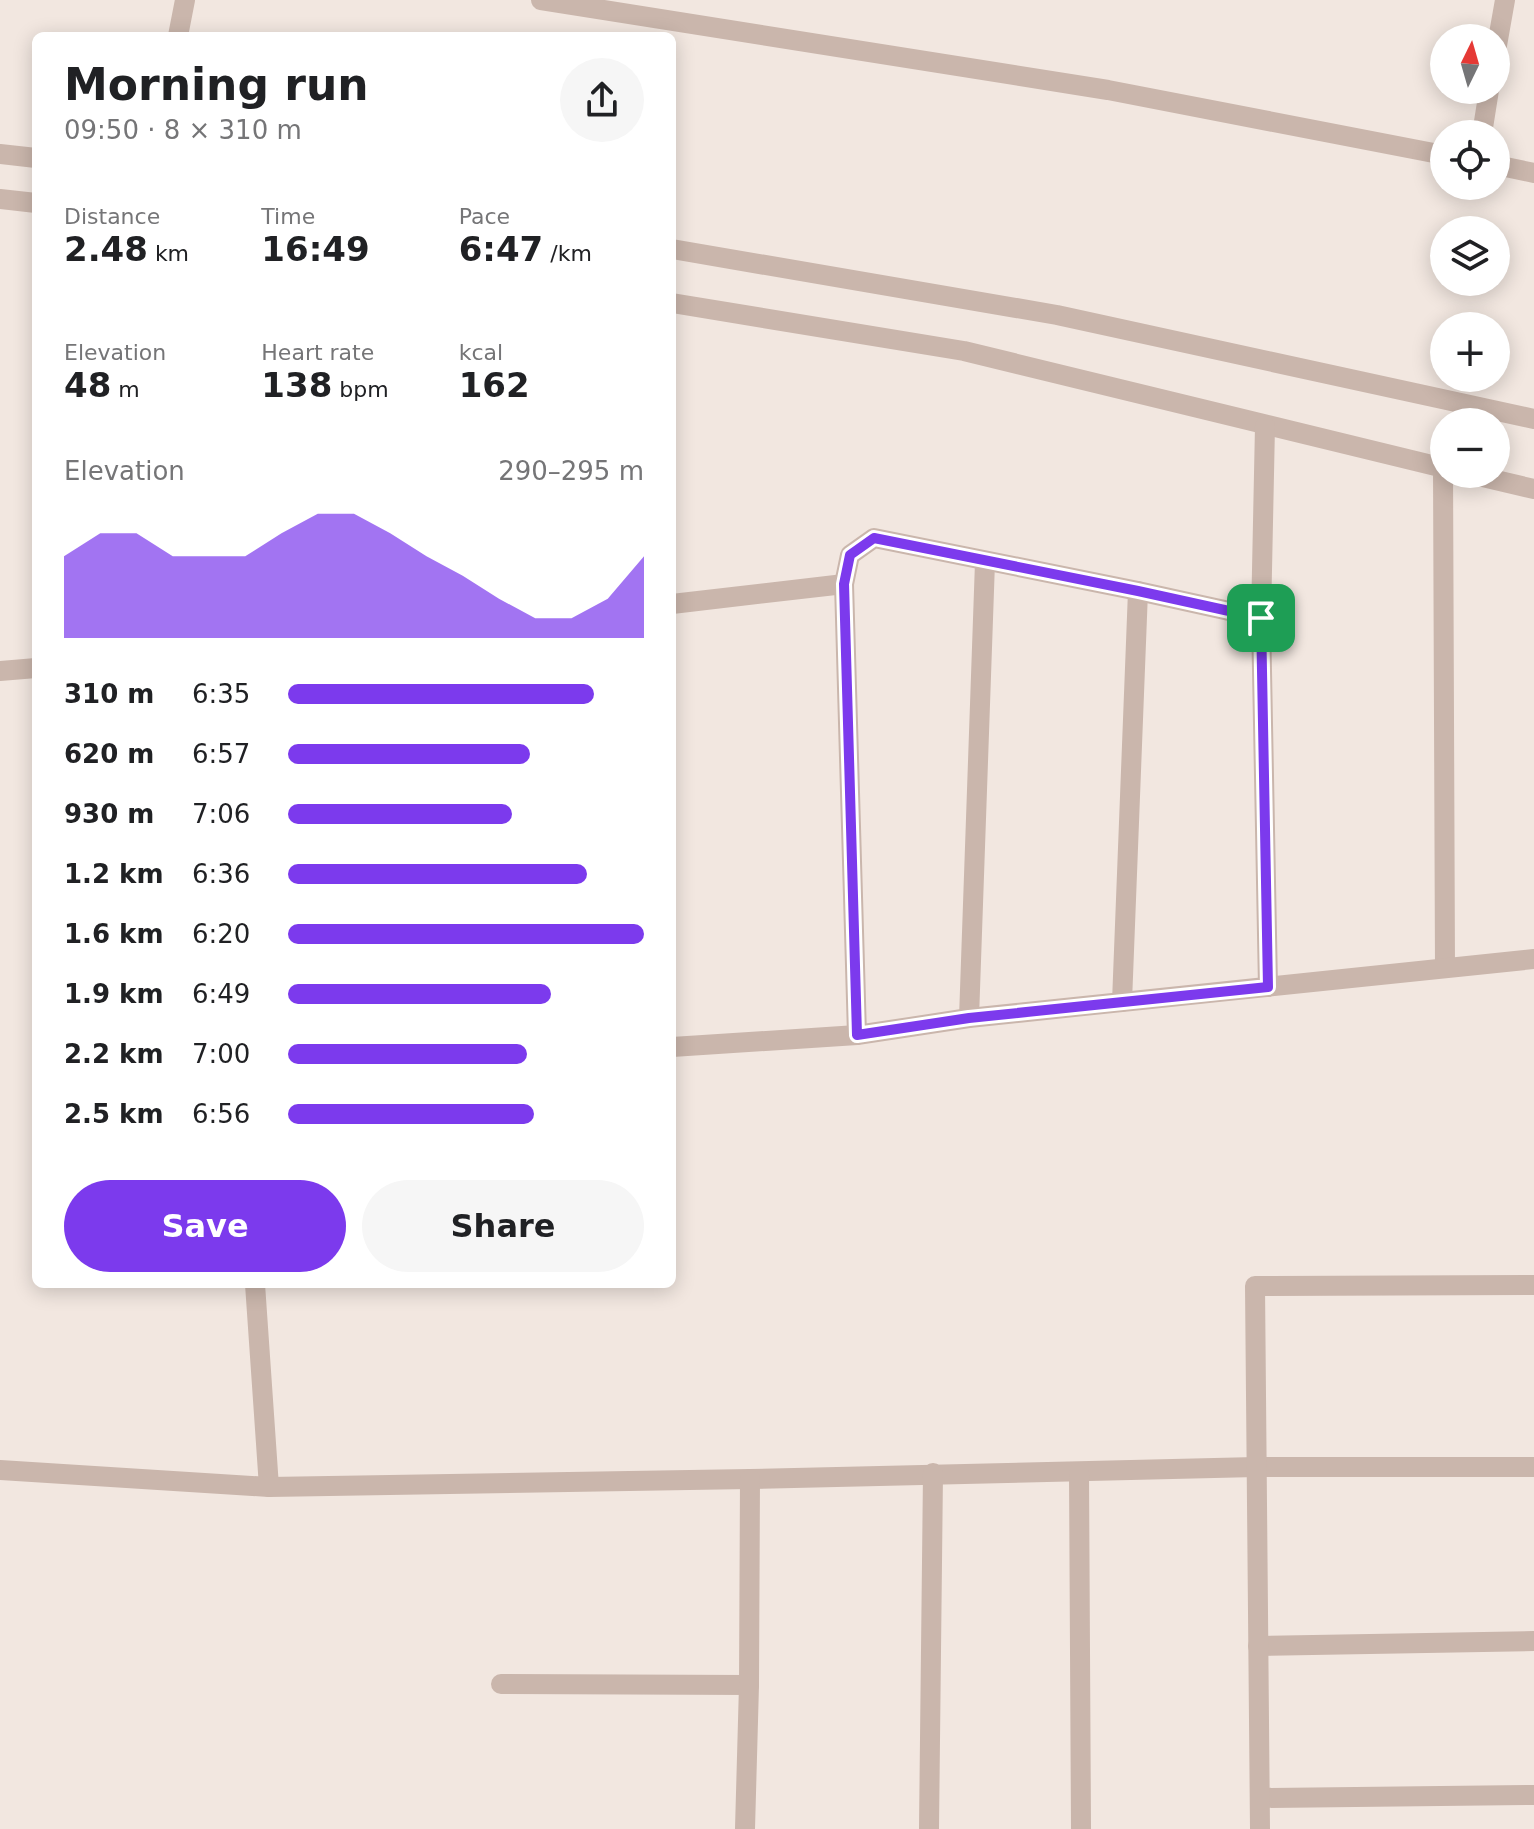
<!DOCTYPE html>
<meta charset="utf-8">
<style>
body{margin:0;font-family:"DejaVu Sans",sans-serif;background:#f6f6f6;color:#202124;height:100vh;display:flex;flex-direction:column;font-size:30px;white-space:nowrap}
*{box-sizing:border-box;margin:0}
p{font-size:26px;color:#757577}
.icon{flex:none;width:44px;height:44px;fill:none;stroke:currentColor;stroke-width:2;stroke-linecap:round;stroke-linejoin:round}
.map{position:relative;flex:1;overflow:hidden}
.details{position:absolute;left:32px;top:32px;width:644px;height:1256px;display:flex;flex-direction:column;background:#fff;border-radius:12px;box-shadow:0 4px 20px #0003}
.details>*{flex:none}
.needle{width:52px;rotate:5deg}
.tools{position:absolute;left:1430px;top:24px;display:grid;gap:16px}
.tools a{display:grid;place-items:center;width:80px;height:80px;border-radius:50%;background:#fff;box-shadow:0 4px 20px #0003;font-size:40px}
.pin{position:absolute;display:grid;place-items:center;width:68px;height:68px;color:#fff;margin:-34px;border-radius:16px;box-shadow:0 4px 12px #0006}
.round{display:grid;place-items:center;flex:none;width:84px;height:84px;border-radius:42px;background:#f6f6f6}
.overview{display:flex;align-items:center;justify-content:space-between;height:136px;padding:0 32px}
h1{font-size:44px;font-weight:800;line-height:60px}
.metrics{display:grid;grid-template-columns:repeat(3,1fr);gap:12px;height:136px;padding:8px 32px}
.metrics div{display:grid;align-content:center}
.metrics b{font-size:34px;font-weight:800}
.metrics small{font-size:22px;font-weight:400}
.metrics p{font-size:22px}
.chart{height:224px;padding:16px 32px}
.chart p{display:flex;justify-content:space-between}
.chart svg{width:100%;height:144px;margin-top:8px;fill:#7c3aed;opacity:.7}
.cta{display:flex;gap:16px;margin-top:auto;padding:16px 32px}
.cta a{flex:1;height:92px;border-radius:48px;background:#7c3aed;color:#fff;font-size:32px;font-weight:800;line-height:92px;text-align:center}
.cta a+a{background:#f6f6f6;color:#202124}
ul{padding:0 32px;list-style:none;font-size:26px}
li{display:grid;grid-template-columns:128px 96px 1fr;align-items:center;height:60px}
li i{height:20px;border-radius:10px;background:#7c3aed}
.map>svg:first-child{display:block}
</style>
<div class="map">
<svg width="1534" height="1829" viewBox="0 0 1534 1829">
<rect width="100%" height="100%" fill="#f2e7e0"/>
<g fill="none" stroke-linecap="round" stroke-linejoin="round">
<g stroke="#cab6ac" stroke-width="20">
<path d="M541 0 1108 90 1444 155"/>
<path d="M178 36 185 0"/>
<path d="M1496 51 1505 0"/>
<path d="M1482 134 1489 90"/>
<path d="M0 154 36 158"/>
<path d="M1496 165 1534 173"/>
<path d="M0 199 36 203"/>
<path d="M672 249 1057 315 1534 419"/>
<path d="M672 303 964 351 1444 468"/>
<path d="M1265 426 1261 618 1268 987"/>
<path d="M1443 468 1445 967"/>
<path d="M1470 474 1534 489"/>
<path d="M672 604 844 584"/>
<path d="M0 671 36 668"/>
<path d="M1122 1002 1138 591"/>
<path d="M969 1018 985 562"/>
<path d="M857 1035 844 584 850 555 874 538 1138 591 1261 618"/>
<path d="M672 1047 857 1035 969 1018 1534 959"/>
<path d="M255 1284 269 1487"/>
<path d="M0 1470 269 1487 750 1479 1256 1467H1534"/>
<path d="M1079 1472 1081 1829"/>
<path d="M1258 1646 1534 1641"/>
<path d="M501 1684 749 1685"/>
<path d="M1260 1798 1534 1795"/>
<path d="M745 1829 749 1685 750 1479"/>
<path d="M929 1829 933 1473"/>
<path d="M1260 1829 1255 1286 1534 1285"/>
</g>
</g>
<g fill="none" stroke-linecap="round" stroke-linejoin="round">
<g stroke="#fff" stroke-width="16">
<path id="route" d="M874 538 1138 591 1261 618 1268 987 969 1018 857 1035 844 584 850 555Z"/>
</g>
<use href="#route" stroke="#7c3aed" stroke-width="10"/>
</g>
</svg>
<div class="tools">
<a><svg class="needle" viewBox="-14 -14 28 28"><path d="M0-13l5 13h-10z" fill="#e53935"/><path d="M0 13l5-13h-10z" fill="#757577"/></svg></a>
<a><svg class="icon" aria-label="locate" viewBox="0 0 24 24"><circle cx="12" cy="12" r="6"/><path d="M12 2v4M12 18v4M2 12h4M18 12h4"/></svg></a>
<a><svg class="icon" aria-label="layers" viewBox="0 0 24 24"><path d="M12 4l9 5-9 5-9-5zM3 14l9 5 9-5"/></svg></a>
<a>+</a>
<a>−</a>
</div>
<div class="pin" style="left:1261px;top:618px;background:#1e9e55"><svg class="icon" aria-label="arrive" viewBox="0 0 24 24"><path d="M6 21V4h12l-3 4 3 4H6"/></svg></div>
<section class="details">
<div class="overview"><div><h1>Morning run</h1><p>09:50 · 8 × 310 m</p></div><a class="round"><svg class="icon" aria-label="share" viewBox="0 0 24 24"><path d="M12 15V3M7 8l5-5 5 5M5 13v7h14v-7"/></svg></a></div>
<div class="metrics">
<div><p>Distance</p><b>2.48<small> km</small></b></div>
<div><p>Time</p><b>16:49</b></div>
<div><p>Pace</p><b>6:47<small> /km</small></b></div>
</div>
<div class="metrics">
<div><p>Elevation</p><b>48<small> m</small></b></div>
<div><p>Heart rate</p><b>138<small> bpm</small></b></div>
<div><p>kcal</p><b>162</b></div>
</div>
<div class="chart"><p><span>Elevation</span>290–295 m</p>
<svg viewBox="0 0 160 44" preserveAspectRatio="none"><path d="M0 44V19L10 12L20 12L30 19L40 19L50 19L60 12L70 6L80 6L90 12L100 19L110 25L120 32L130 38L140 38L150 32L160 19V44z"/></svg>
</div>
<ul>
<li><b>310 m</b>6:35<i style="width:86%"></i></li>
<li><b>620 m</b>6:57<i style="width:68%"></i></li>
<li><b>930 m</b>7:06<i style="width:63%"></i></li>
<li><b>1.2 km</b>6:36<i style="width:84%"></i></li>
<li><b>1.6 km</b>6:20<i style="width:100%"></i></li>
<li><b>1.9 km</b>6:49<i style="width:74%"></i></li>
<li><b>2.2 km</b>7:00<i style="width:67%"></i></li>
<li><b>2.5 km</b>6:56<i style="width:69%"></i></li>
</ul>
<div class="cta"><a>Save</a><a>Share</a></div>
</section>
</div>
